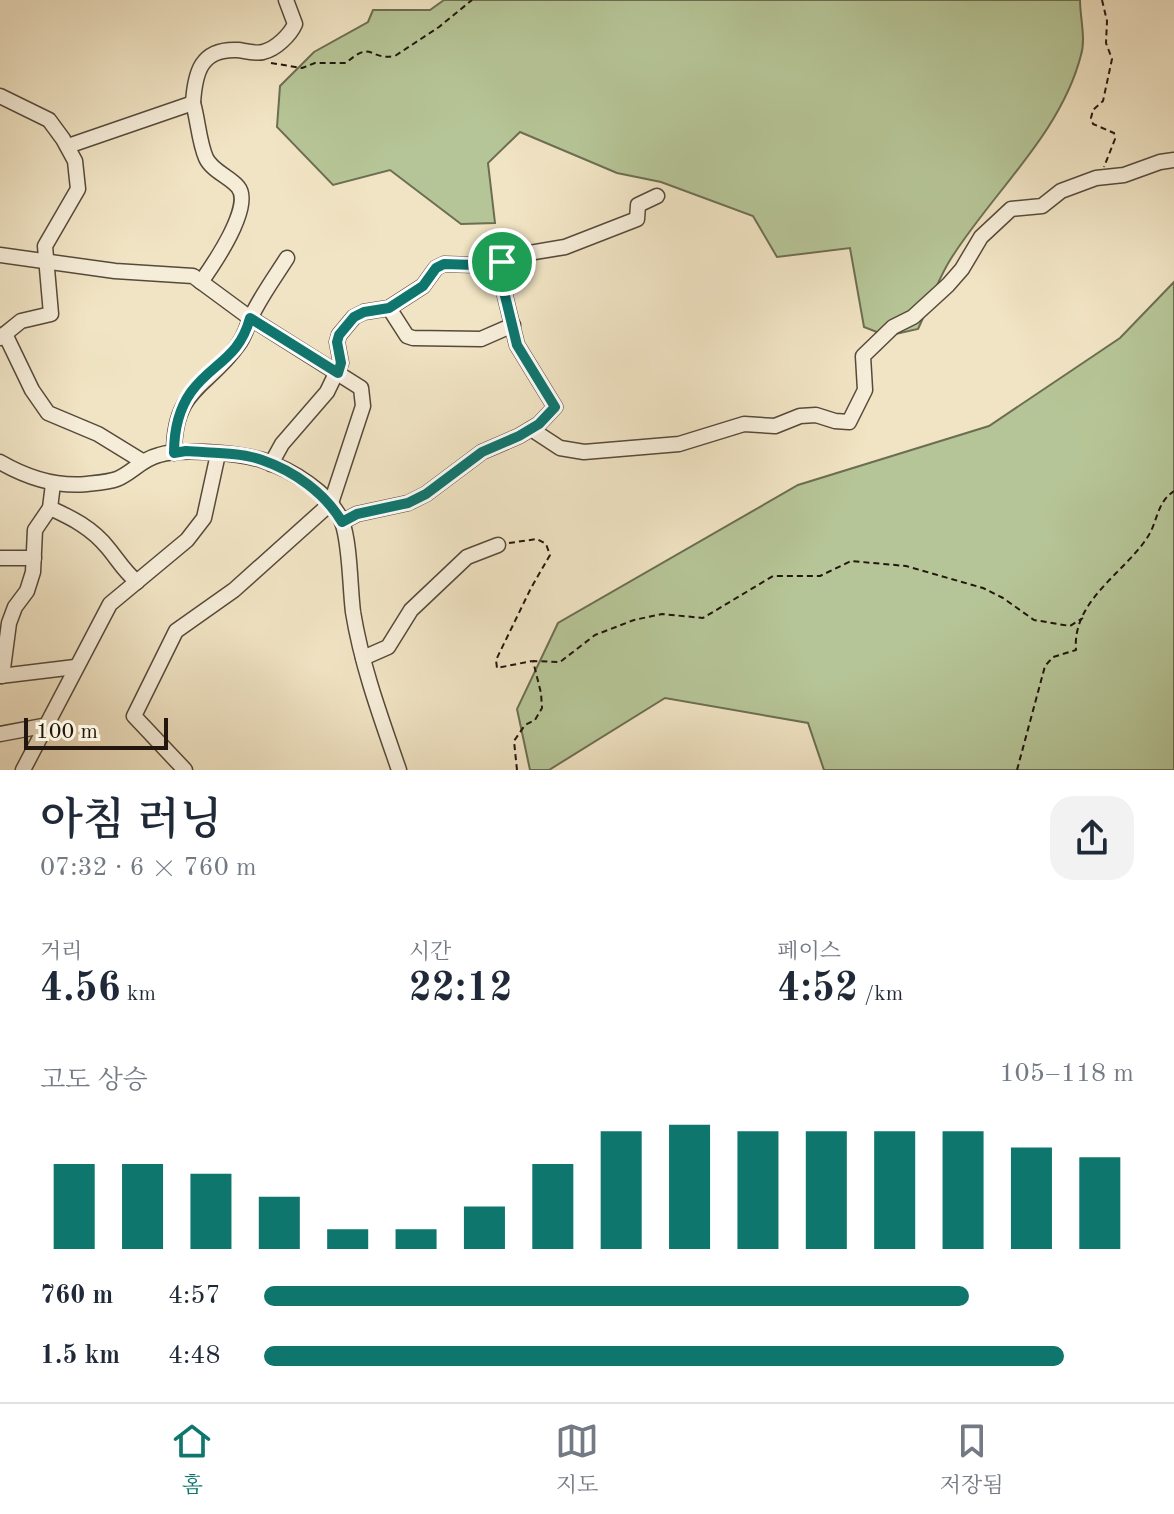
<!DOCTYPE html>
<html lang="ko">
<meta charset="utf-8">
<style>
body{margin:0;font-family:"Old Standard TT","Noto Serif KR",serif;background:#f2f2f3;color:#1f2937;height:100vh;display:flex;flex-direction:column;font-size:30px;white-space:nowrap}
*{box-sizing:border-box;margin:0}
p{font-size:26px;color:#747a83}
.icon{flex:none;width:44px;height:44px;fill:none;stroke:currentColor;stroke-width:2;stroke-linecap:round;stroke-linejoin:round}
.map{position:relative;height:770px;overflow:hidden}
.drawer{display:flex;flex-direction:column;background:#fff;flex:1}
.drawer>*{flex:none}
.scale{position:absolute;left:24px;bottom:20px;width:144px;box-sizing:border-box;padding-left:8px;border:4px solid #22160d;border-top:0;font-size:22px;line-height:28px;white-space:nowrap;color:#22160d;-webkit-text-stroke:6px #f6edd9;paint-order:stroke}
.pin{position:absolute;display:grid;place-items:center;width:68px;height:68px;color:#fff;margin:-34px;border:4px solid #fff;border-radius:50%;box-shadow:0 2px 8px #0007}
.round{display:grid;place-items:center;flex:none;width:84px;height:84px;border-radius:24px;background:#f2f2f3}
.overview{display:flex;align-items:center;justify-content:space-between;height:136px;padding:0 40px}
h1{font-size:44px;font-weight:600;line-height:60px}
.stats{display:grid;grid-template-columns:repeat(3,1fr);gap:12px;height:136px;padding:8px 40px}
.stats div{display:grid;align-content:center}
.stats b{font-size:40px;font-weight:600}
.stats small{font-size:22px;font-weight:400}
.stats p{font-size:22px}
.chart{height:224px;padding:16px 40px}
.chart p{display:flex;justify-content:space-between}
.chart svg{width:100%;height:144px;margin-top:8px;stroke:#0f766e;stroke-width:6}
ul{padding:0 40px;list-style:none;font-size:26px}
li{display:grid;grid-template-columns:128px 96px 1fr;align-items:center;height:60px}
li i{height:20px;border-radius:10px;background:#0f766e}
.tabs{display:flex;justify-content:space-around;align-items:center;height:112px;border-top:2px solid #e0e1e3;background:#fff;font-size:22px;color:#747a83}
.tabs a{display:grid;justify-items:center;gap:4px}
.tabs .current{color:#0f766e}
.map>svg:first-child{display:block}
</style>
<div class="map">
<svg width="1174" height="770" viewBox="0 0 1174 770">
<rect width="100%" height="100%" fill="#f1e4c4"/>
<filter id="stains"><feTurbulence type="fractalNoise" baseFrequency=".0025" numOctaves="4"/><feColorMatrix values="0 0 0 0 .2 0 0 0 0 .09 0 0 0 0 .02 0 0 0 .5 -.17"/></filter>
<radialGradient id="worn" r=".72"><stop offset=".6" stop-color="#630" stop-opacity="0"/><stop offset="1" stop-color="#630" stop-opacity=".3"/></radialGradient>
<g fill="#b6c597" stroke="#6c6e52" stroke-width="2">
<path d="M444 0H1080C1080 17 1086 39 1081 55 1061 133 994 191 952 257 938 278 929 306 918 329L887 336 864 327 850 248 777 257 753 216 661 182 617 173 520 132 488 163 495 223 461 224 390 170 333 185 277 127 280 86 314 52 368 22 373 10H430Z"/>
<path d="M1174 282V770H824L808 723 665 698 549 770H530L517 709 558 623 798 485 989 426 1120 338Z"/>
</g>
<g fill="none" stroke-linecap="round" stroke-linejoin="round">
<g stroke="#564a3b" stroke-width="17">
<g id="minor">
<path d="M0 96 49 120 63 139 75 161 78 189 45 246 51 314 21 321 0 338"/>
<path d="M193 103C195 72 201 48 238 50 245 51 256 54 263 52 276 49 290 35 295 24L286 0"/>
<path d="M68 146 193 103C198 120 199 142 206 158 212 171 230 177 238 187 254 206 213 265 201 282"/>
<path d="M0 255 115 271 193 276 250 318 361 388 363 406 331 503 234 590 176 631 134 716 185 770"/>
<path d="M389 308 407 336 413 338 481 339 513 325"/>
<path d="M5 334 32 390 48 413 98 434 142 461"/>
<path d="M531 429 560 448 584 452 679 444 744 424 775 426 800 416 816 415 835 421 849 422 865 390 863 356 893 327 913 317 948 285 962 269 981 237 1011 209 1042 206 1061 191 1096 178 1124 175 1160 162 1174 160"/>
<path d="M174 453C174 387 208 388 238 345 245 336 247 326 251 317 261 296 275 277 287 258"/>
<path d="M0 462C26 477 57 487 87 484 96 483 109 482 117 479 132 473 142 459 159 455 181 448 239 453 262 460 290 469 331 493 342 522 350 542 350 588 353 612 362 667 381 718 399 770"/>
<path d="M271 464 282 444 327 392 341 363 337 342 339 335 354 317 364 312 389 308 423 286 436 268 444 264 475 265 502 262"/>
<path d="M50 508C72 518 92 528 108 548 118 560 124 571 137 582"/>
<path d="M342 522 357 514 408 503 426 494 482 452 519 436 539 424 555 407 517 345 498 267 505 257 565 247 637 219 638 205 657 196"/>
<path d="M0 558H34"/>
<path d="M363 658 388 647 411 610 467 557 498 545"/>
<path d="M0 676 75 667"/>
<path d="M2 676 9 623 15 607 27 591 33 572 35 530 50 508 53 484"/>
<path d="M0 734 48 725"/>
<path d="M23 770 110 604 187 540 204 518 218 454"/>
</g>
</g>
<g stroke="#22160d" stroke-width="2" stroke-dasharray="6 4" stroke-linecap="butt">
<path d="M1102 0 1107 21 1106 43 1112 59 1103 101 1093 110 1091 118 1093 124 1114 133 1115 139 1104 167"/>
<path d="M271 63 302 68 315 63H346C373 39 369 61 395 56L439 27 472 0"/>
<path d="M509 543 537 539 546 544 550 555 531 588 496 660 497 668 532 661"/>
<path d="M517 770 514 741 525 725 535 720 542 708 541 693 533 661 560 662 595 635 634 620 662 614 703 618 773 576H820L851 561 906 566 983 588 1003 598 1034 620 1070 626 1083 618"/>
<path d="M1017 770 1045 666 1053 657 1076 650C1072 601 1123 574 1147 538 1158 522 1156 503 1174 491"/>
</g>
<use href="#minor" stroke="#f6edd9" stroke-width="14"/>
</g>
<g fill="none" stroke-linecap="round" stroke-linejoin="round">
<g stroke="#fff" stroke-width="16">
<path id="route" d="M502 262 498 267 517 345 555 407 539 424 519 436 482 452 426 494 408 503 357 514 342 522C325 493 294 471 262 460 240 452 210 453 186 451L174 453C174 432 179 409 191 392 212 363 239 359 250 318L338 373 341 363 337 342 339 335 354 317 364 312 389 308 423 286 436 268 444 264 475 265Z"/>
</g>
<use href="#route" stroke="#0f766e" stroke-width="10"/>
</g>
<rect width="100%" height="100%" filter="url(#stains)"/>
<rect width="100%" height="100%" fill="url(#worn)"/>
</svg>
<div class="scale">100 m</div>
<div class="pin" style="left:502px;top:262px;background:#1e9e55"><svg class="icon" aria-label="arrive" viewBox="0 0 24 24"><path d="M6 21V4h12l-3 4 3 4H6"/></svg></div>
</div>
<section class="drawer">
<div class="overview"><div><h1>아침 러닝</h1><p>07:32 · 6 × 760 m</p></div><a class="round"><svg class="icon" aria-label="share" viewBox="0 0 24 24"><path d="M12 15V3M7 8l5-5 5 5M5 13v7h14v-7"/></svg></a></div>
<div class="stats">
<div><p>거리</p><b>4.56<small> km</small></b></div>
<div><p>시간</p><b>22:12</b></div>
<div><p>페이스</p><b>4:52<small> /km</small></b></div>
</div>
<div class="chart"><p><span>고도 상승</span>105–118 m</p>
<svg viewBox="0 0 160 44" preserveAspectRatio="none"><path d="M5 44V18M15 44V18M25 44V21M35 44V28M45 44V38M55 44V38M65 44V31M75 44V18M85 44V8M95 44V6M105 44V8M115 44V8M125 44V8M135 44V8M145 44V13M155 44V16"/></svg>
</div>
<ul>
<li><b>760 m</b>4:57<i style="width:81%"></i></li>
<li><b>1.5 km</b>4:48<i style="width:92%"></i></li>
</ul>
</section>
<nav class="tabs">
<a class="current"><svg class="icon" aria-label="home" viewBox="0 0 24 24"><path d="M3 11l9-7 9 7M6 9v11h12V9"/></svg>홈</a>
<a><svg class="icon" aria-label="map" viewBox="0 0 24 24"><path d="M3 6l6-2 6 2 6-2v14l-6 2-6-2-6 2zM9 4v14M15 6v14"/></svg>지도</a>
<a><svg class="icon" aria-label="saved" viewBox="0 0 24 24"><path d="M7 4h10v16l-5-4-5 4z"/></svg>저장됨</a>
</nav>
